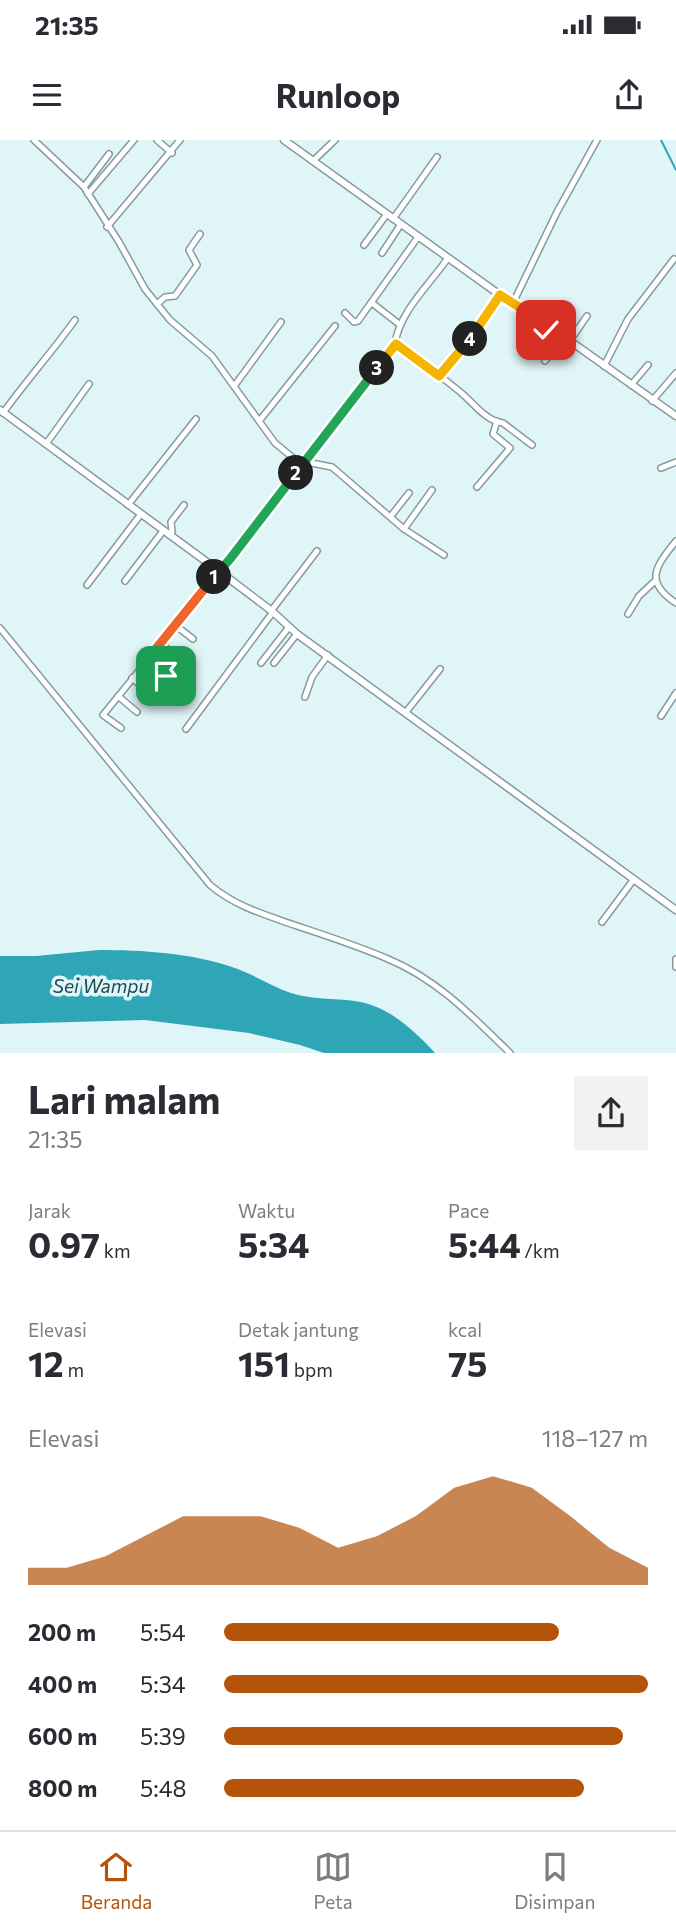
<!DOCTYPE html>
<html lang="id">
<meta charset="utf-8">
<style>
body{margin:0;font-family:Commissioner,sans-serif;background:#f2f2f3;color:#2b2b33;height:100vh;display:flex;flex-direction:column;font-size:26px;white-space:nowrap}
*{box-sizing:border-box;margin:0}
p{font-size:23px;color:#7c7c81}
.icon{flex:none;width:38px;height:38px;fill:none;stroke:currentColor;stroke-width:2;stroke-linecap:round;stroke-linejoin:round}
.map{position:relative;height:913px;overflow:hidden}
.sheet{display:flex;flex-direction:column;background:#fff;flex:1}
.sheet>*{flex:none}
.pin{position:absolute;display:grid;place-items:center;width:60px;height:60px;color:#fff;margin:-30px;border-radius:14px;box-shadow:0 4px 10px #0006}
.km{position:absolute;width:35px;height:35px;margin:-18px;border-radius:50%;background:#222;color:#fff;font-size:19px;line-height:35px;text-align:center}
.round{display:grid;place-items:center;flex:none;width:74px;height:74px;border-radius:0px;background:#f2f2f3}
.overview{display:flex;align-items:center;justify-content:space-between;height:119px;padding:0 28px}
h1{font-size:38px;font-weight:700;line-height:52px}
.stats{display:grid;grid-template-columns:repeat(3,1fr);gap:10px;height:119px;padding:7px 28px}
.stats div{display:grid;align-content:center}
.stats b{font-size:35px;font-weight:700}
.stats small{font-size:19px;font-weight:400}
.stats p{font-size:19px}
.chart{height:196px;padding:14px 28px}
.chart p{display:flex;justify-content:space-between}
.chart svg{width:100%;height:126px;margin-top:7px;fill:#b45309;opacity:.7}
ul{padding:0 28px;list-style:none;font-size:23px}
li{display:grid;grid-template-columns:112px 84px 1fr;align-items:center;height:52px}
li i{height:18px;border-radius:9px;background:#b45309}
.status{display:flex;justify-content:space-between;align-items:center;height:49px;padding:0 35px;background:#fff;direction:ltr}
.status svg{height:19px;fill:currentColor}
header{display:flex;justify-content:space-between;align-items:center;height:91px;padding:0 28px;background:#fff;font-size:32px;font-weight:700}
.dock{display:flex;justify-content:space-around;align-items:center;height:98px;border-top:2px solid #e1e1e2;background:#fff;font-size:19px;color:#7c7c81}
.dock a{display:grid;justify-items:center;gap:4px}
.dock .on{color:#b45309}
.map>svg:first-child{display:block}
</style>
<div class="status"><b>21:35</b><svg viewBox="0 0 49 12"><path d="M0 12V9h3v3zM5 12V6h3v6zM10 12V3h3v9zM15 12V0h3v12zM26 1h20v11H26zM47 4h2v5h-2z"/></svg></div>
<header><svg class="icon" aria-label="menu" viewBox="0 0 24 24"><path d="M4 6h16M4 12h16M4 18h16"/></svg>Runloop<svg class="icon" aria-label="share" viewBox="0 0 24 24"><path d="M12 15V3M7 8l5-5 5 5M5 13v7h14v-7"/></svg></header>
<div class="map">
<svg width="676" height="913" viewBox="0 0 676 913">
<rect width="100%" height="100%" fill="#e0f5f8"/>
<path fill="#2ea6b6" d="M99 810C142 810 191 813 232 827 253 834 271 846 291 853 313 860 333 858 355 861 387 865 414 890 435 913H324L300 905 249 893 145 880 0 884V816H36Z"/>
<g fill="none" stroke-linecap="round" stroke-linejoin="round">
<path stroke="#2ea6b6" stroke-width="2" d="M661 0 676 30"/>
<g stroke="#879b9e" stroke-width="8">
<g id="minor">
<path d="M34 0 84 47 119 102 145 149 157 164 170 180 212 216 275 303 303 326"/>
<path d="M157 0 172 13"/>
<path d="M313 21 335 0"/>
<path d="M84 47 109 14"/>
<path d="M88 54 134 0"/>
<path d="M393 79 437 17"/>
<path d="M107 87 180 0"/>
<path d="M364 105 387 74"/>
<path d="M382 113 401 84"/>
<path d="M372 163 399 184"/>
<path d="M513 163 557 72 597 0"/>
<path d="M157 164 165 157 175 156 197 125 189 110 200 94"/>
<path d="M345 173 354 182 358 181 418 97"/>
<path d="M569 202 587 176"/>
<path d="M395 204C417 218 438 234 459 251 472 261 485 281 503 283L532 305"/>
<path d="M545 221 557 204 547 194 546 184"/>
<path d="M604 226 628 179 674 119"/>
<path d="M439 236 466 204 500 155"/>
<path d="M235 245 281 182"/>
<path d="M631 245 648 225"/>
<path d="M652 261 676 233"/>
<path d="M3 273C26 241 52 212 75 180"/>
<path d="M260 280 335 186"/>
<path d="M46 304 89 244"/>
<path d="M306 322 332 327 404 389 444 415"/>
<path d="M661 328 676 322"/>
<path d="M477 347 510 308 493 294 497 281"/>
<path d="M128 365 196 279"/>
<path d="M391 376 409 353"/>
<path d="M404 389 432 350"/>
<path d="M169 395 172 392 171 382 184 365"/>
<path d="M676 401C655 427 644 442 676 463"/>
<path d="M125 441 163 391"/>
<path d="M87 445 141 374"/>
<path d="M271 471 317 411"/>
<path d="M628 474 639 456 655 441"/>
<path d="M175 485 193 499"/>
<path d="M0 488 210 745C236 767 266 775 297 786 327 796 358 806 388 819 437 839 473 877 510 913"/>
<path d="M160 503 183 521"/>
<path d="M146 521 166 536"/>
<path d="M261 523 289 487"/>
<path d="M274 523 297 494"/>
<path d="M132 538 153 556"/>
<path d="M118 556 137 572"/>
<path d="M305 557 312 537 328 515"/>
<path d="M406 572 440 529"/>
<path d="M661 576 676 553"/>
<path d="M121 588 103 575 230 419 260 381 265 371 306 322 395 204C399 172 430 144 448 118"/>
<path d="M186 589 273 472"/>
<path d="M602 782 634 739"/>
<path d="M676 819V827"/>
</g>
</g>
<g stroke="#879b9e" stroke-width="9">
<g id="tertiary">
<path d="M284 0 500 155 546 184 676 276"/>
<path d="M0 270 219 431 273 472 297 494 676 770"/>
</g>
</g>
<use href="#minor" stroke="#fff" stroke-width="5"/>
<use href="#tertiary" stroke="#fff" stroke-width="6"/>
</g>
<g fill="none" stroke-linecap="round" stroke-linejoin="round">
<g stroke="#fff" stroke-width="14">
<path id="split-1" d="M166 536 146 521 214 437"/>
</g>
<g stroke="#fff" stroke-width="14">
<path id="split-2" d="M214 437 230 419 296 333"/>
</g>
<g stroke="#fff" stroke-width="14">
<path id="split-3" d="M296 333 377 228"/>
</g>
<g stroke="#fff" stroke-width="14">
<path id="split-4" d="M377 228 396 204 439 236 470 199"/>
</g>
<g stroke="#fff" stroke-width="14">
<path id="split-5" d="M470 199 500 155 546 184V190"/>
</g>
<use href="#split-1" stroke="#f0652b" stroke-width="9"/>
<use href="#split-2" stroke="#22a559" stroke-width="9"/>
<use href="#split-3" stroke="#22a559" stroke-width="9"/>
<use href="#split-4" stroke="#f5b400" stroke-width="9"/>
<use href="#split-5" stroke="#f5b400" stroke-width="9"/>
</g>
<g text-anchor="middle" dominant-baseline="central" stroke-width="7" stroke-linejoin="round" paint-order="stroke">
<g font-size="19" font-style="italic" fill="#1a4c53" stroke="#e0f5f8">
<text x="101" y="845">Sei Wampu</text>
</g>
</g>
</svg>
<div class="pin" style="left:166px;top:536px;background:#1e9e55"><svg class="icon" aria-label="arrive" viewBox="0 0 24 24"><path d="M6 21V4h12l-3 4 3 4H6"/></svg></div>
<div class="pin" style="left:546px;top:190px;background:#d93025"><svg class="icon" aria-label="check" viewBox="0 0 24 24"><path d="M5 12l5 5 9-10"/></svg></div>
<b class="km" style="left:214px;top:437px">1</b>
<b class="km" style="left:296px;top:333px">2</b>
<b class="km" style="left:377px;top:228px">3</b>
<b class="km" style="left:470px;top:199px">4</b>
</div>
<section class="sheet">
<div class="overview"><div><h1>Lari malam</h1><p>21:35</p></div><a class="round"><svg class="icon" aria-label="share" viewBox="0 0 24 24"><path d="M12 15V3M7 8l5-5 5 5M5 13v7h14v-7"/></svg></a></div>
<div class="stats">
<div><p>Jarak</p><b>0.97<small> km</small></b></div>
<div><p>Waktu</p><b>5:34</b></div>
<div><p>Pace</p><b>5:44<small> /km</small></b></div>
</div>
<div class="stats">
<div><p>Elevasi</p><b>12<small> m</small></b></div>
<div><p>Detak jantung</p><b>151<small> bpm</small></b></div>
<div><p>kcal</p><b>75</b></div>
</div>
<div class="chart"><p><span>Elevasi</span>118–127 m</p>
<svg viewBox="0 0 160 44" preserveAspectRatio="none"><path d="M0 44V38L10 38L20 34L30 27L40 20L50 20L60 20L70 24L80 31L90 27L100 20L110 10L120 6L130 10L140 20L150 31L160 38V44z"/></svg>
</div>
<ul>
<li><b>200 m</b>5:54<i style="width:79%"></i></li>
<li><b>400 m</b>5:34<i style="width:100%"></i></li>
<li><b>600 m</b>5:39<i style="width:94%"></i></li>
<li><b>800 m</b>5:48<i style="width:85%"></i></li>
</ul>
</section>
<nav class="dock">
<a class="on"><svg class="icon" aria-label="home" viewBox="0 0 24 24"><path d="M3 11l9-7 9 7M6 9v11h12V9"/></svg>Beranda</a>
<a><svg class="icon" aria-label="map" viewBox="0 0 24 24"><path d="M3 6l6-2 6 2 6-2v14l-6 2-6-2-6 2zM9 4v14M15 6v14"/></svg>Peta</a>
<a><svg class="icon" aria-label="saved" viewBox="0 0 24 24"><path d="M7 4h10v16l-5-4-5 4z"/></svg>Disimpan</a>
</nav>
